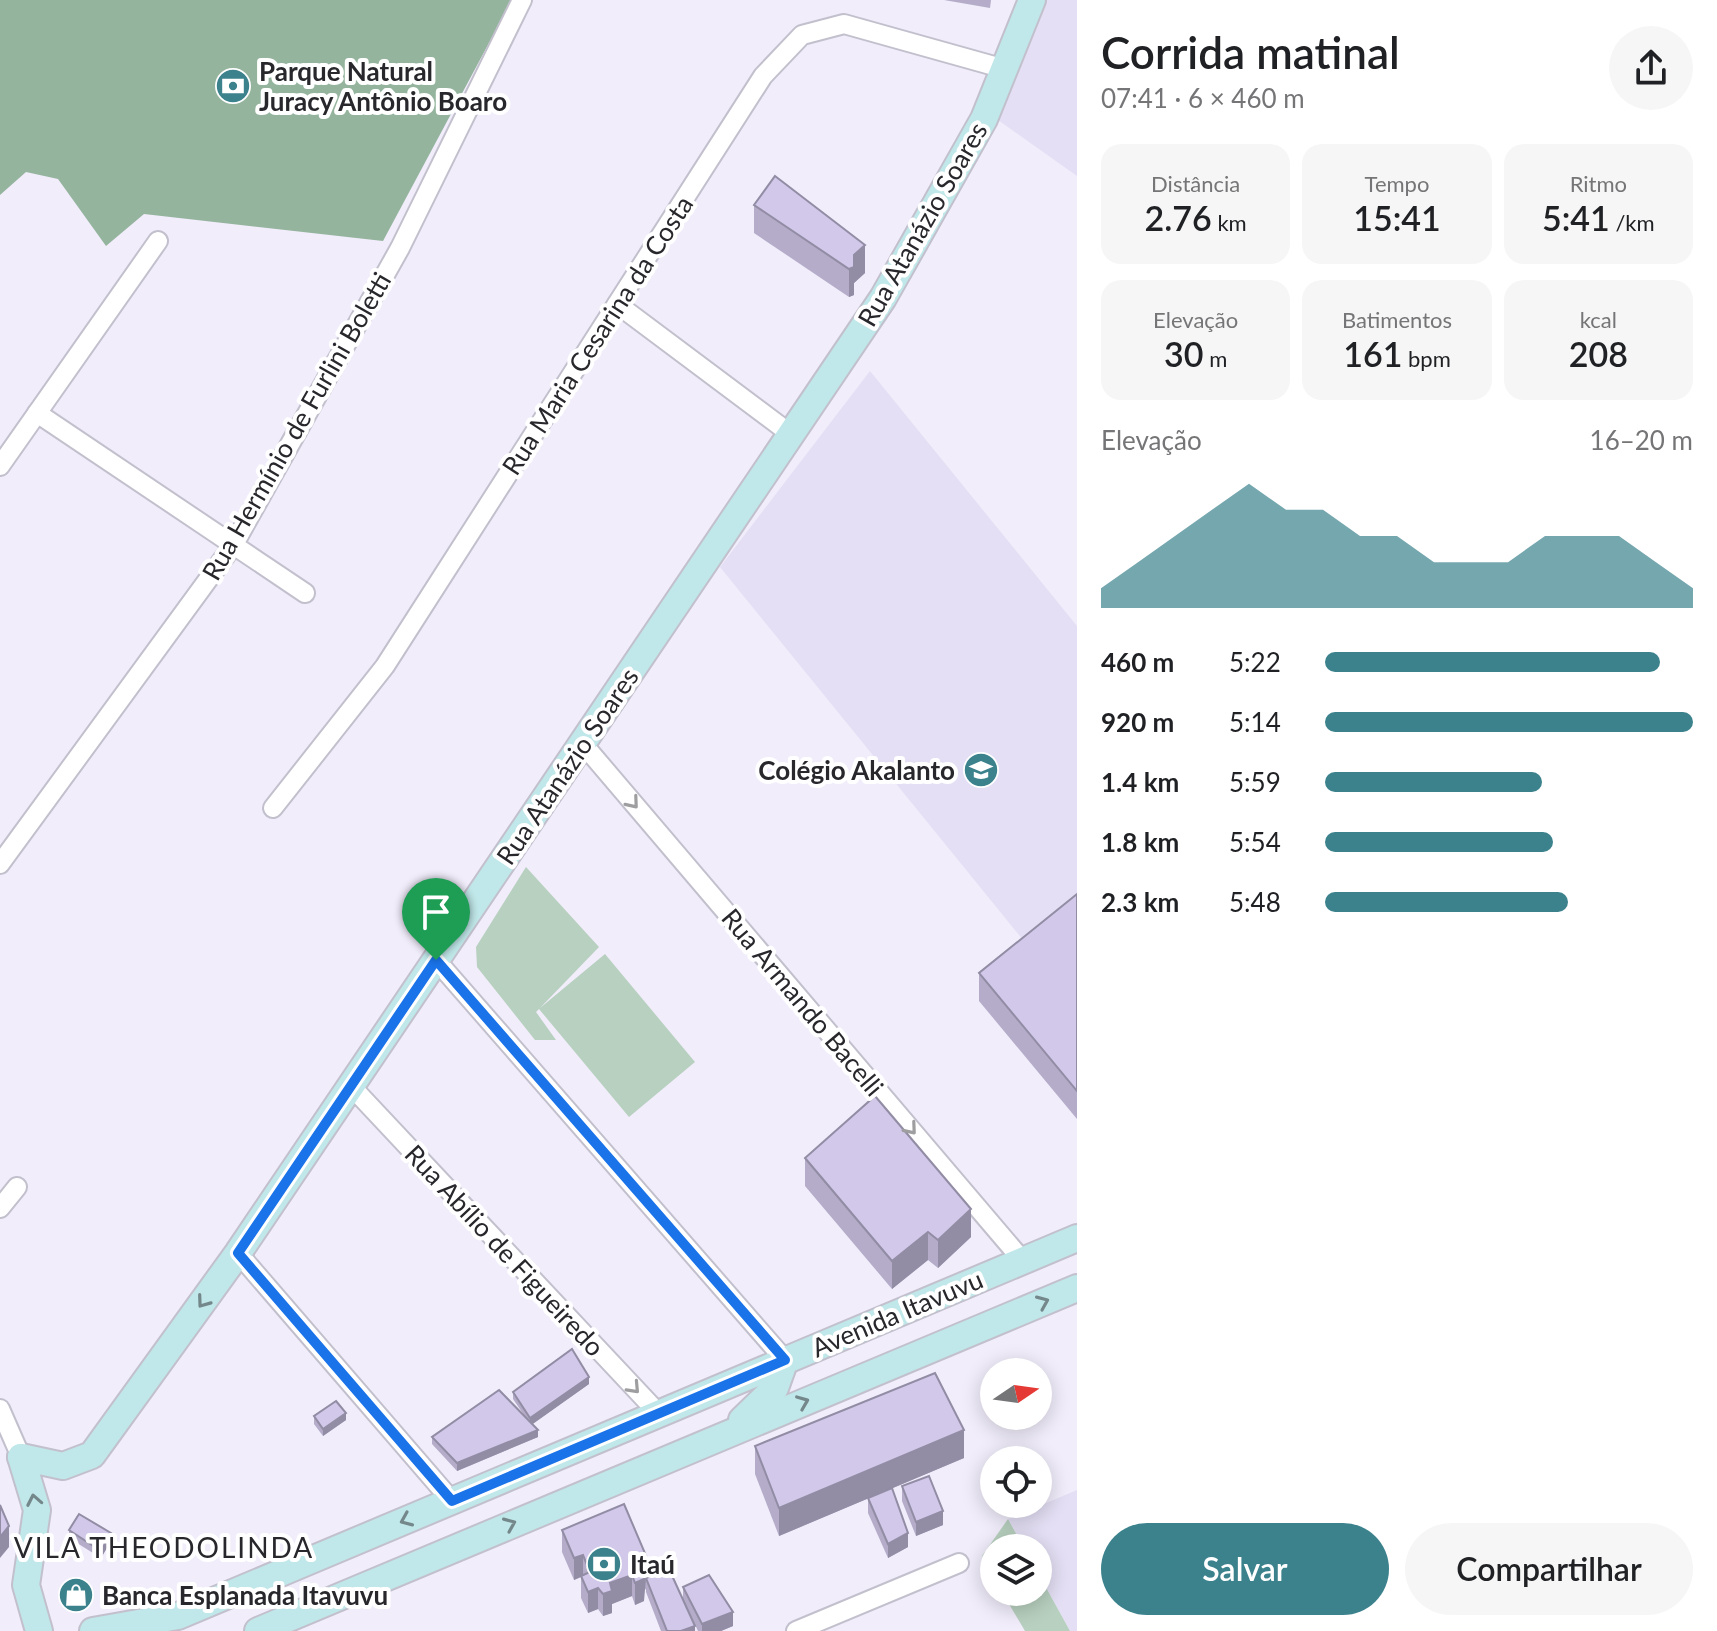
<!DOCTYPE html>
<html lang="pt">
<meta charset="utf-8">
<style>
body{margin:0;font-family:Lato,sans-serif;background:#f6f6f6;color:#202124;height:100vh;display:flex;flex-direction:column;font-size:30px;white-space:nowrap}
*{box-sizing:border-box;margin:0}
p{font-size:26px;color:#757577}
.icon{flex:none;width:44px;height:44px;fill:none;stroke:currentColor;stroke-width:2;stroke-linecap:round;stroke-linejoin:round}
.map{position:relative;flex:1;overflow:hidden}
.sheet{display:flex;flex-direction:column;background:#fff;width:640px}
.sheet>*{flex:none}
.needle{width:52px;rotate:77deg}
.buttons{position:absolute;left:980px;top:1358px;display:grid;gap:16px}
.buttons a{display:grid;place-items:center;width:72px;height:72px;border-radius:50%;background:#fff;box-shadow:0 4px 20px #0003;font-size:40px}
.pin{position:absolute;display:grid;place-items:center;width:68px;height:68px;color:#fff;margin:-82px -34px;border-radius:50% 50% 50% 0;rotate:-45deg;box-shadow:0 0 8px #0007}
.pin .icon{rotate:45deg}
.round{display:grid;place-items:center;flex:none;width:84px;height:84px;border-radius:42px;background:#f6f6f6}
.headline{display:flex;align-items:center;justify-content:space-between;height:136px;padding:0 24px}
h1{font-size:44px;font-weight:600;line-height:60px}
.stats{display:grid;grid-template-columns:repeat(3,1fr);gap:12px;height:136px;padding:8px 24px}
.stats div{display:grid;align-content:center;border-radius:20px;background:#f6f6f6;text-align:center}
.stats b{font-size:34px;font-weight:600}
.stats small{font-size:22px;font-weight:400}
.stats p{font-size:22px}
.chart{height:224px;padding:16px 24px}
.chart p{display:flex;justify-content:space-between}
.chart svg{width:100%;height:144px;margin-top:8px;fill:#3c828d;opacity:.7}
.primary-button{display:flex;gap:16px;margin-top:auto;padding:16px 24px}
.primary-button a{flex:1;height:92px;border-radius:48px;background:#3c828d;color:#fff;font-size:32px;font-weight:600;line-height:92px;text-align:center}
.primary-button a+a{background:#f6f6f6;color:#202124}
ul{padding:0 24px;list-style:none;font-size:26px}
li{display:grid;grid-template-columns:128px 96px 1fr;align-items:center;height:60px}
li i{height:20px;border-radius:10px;background:#3c828d}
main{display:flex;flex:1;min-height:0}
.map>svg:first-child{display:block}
</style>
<main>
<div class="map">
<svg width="1077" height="1631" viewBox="0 0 1077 1631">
<rect width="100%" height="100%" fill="#f1edfb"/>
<g fill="#e4dff4">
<path d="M1045 0H1077V176L998 120Z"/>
<path d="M870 371 1077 626V914L1032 951 720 567Z"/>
<path d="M1077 1490V1631H1070L1038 1573V1548H1024L1008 1519Z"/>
</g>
<g fill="#b8d0bf">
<path d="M526 867 599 947 540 1008 605 954 695 1062 629 1117 539 1009 536 1012 556 1040H535L477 967 476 947Z"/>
<path d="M1008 1519 1024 1548H994V1577L982 1556Z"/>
<path d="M1038 1573 1070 1631H1025L1002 1592H1038Z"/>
</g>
<path fill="#95b49e" d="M0 0H512L383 241 144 214 106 246 58 179 26 172 0 195Z"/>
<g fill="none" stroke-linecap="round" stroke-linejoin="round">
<g stroke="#c3c0cd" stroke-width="22">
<g id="street">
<path d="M617 304 792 435"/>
<path d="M37 413 305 593"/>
<path d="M0 466 158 241"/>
<path d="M583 744 1023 1261"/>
<path d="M273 808 385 666 763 76 802 35 844 24 1005 69"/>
<path d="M0 864 234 544 400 248 522 0"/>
<path d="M436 960 785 1360"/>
<path d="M351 1086 659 1414"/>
<path d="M0 1208 17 1187"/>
<path d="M238 1253 452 1501"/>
<path d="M0 1409 21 1457"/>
<path d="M796 1631 959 1563"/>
</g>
</g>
<g stroke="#c3c0cd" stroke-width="30">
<g id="secondary">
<path d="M742 1420 775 1388 785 1360"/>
<path d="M21 1457 63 1466 92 1455 238 1253 883 298 984 119 1032 0"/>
<path d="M21 1457 37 1510 26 1585 39 1631"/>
<path d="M93 1631 178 1616 1077 1238"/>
<path d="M258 1631 1077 1288"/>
</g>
</g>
<use href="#street" stroke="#fff" stroke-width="18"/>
<use href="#secondary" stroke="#c0e7e9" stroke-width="26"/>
</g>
<g fill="#b4acc9">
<path d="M944 0H991L990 8Z"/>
<path d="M754 205 865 273 854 283V295L849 297 754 233Z"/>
<path d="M1077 894V1119L979 1001V973Z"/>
<path d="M805 1158 971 1237 938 1268 928 1260 892 1289 805 1186Z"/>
<path d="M589 1384 532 1424 538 1437 457 1471 432 1444V1437L524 1415 513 1399V1392Z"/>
<path d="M314 1416 346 1420 323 1436 314 1424Z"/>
<path d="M755 1446 964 1458 779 1536 755 1474Z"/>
<path d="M902 1486 943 1525 916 1536 902 1501Z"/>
<path d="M868 1498 908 1547 888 1558 868 1513Z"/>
<path d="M69 1530 111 1541 101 1558 69 1538Z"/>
<path d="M562 1530 650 1576 683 1599V1587L733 1626 721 1631H698L690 1614 695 1631H661L646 1592V1589L644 1590V1601L635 1605 632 1596 612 1604V1613L603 1616 598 1609 588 1613 581 1598V1577L574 1580 562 1552Z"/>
</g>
<g fill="#928ca4">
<path d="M865 245V273L854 283V295L849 297V269L854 255Z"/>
<path d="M971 1209V1237L938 1268V1240Z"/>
<path d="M928 1232V1260L892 1289V1261Z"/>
<path d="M589 1377V1384L530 1426V1418Z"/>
<path d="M346 1413V1420L323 1436V1429Z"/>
<path d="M538 1430V1437L457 1471V1463Z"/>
<path d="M964 1430V1458L779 1536V1508Z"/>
<path d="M943 1511V1525L916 1536V1522Z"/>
<path d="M9 1526V1547L0 1558V1537Z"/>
<path d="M111 1533V1541L101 1558V1551Z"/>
<path d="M908 1533V1547L888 1558V1544Z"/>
<path d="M583 1555V1576L574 1580V1558Z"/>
<path d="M650 1565V1587L646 1578 644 1601 635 1605V1583L643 1569Z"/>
<path d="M632 1575V1596L612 1604V1613L603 1616V1594L610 1583Z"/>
<path d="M598 1588V1609L588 1613V1592Z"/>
<path d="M733 1612V1626L721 1631H702V1624Z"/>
<path d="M695 1626V1631H681Z"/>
</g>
<g fill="#d1c8ea" stroke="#928ca4" stroke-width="2">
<path d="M775 176 865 245 854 255V267L849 269 754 205Z"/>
<path d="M1077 894V1091L979 973Z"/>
<path d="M875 1096 971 1209 938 1240 928 1232 892 1261 805 1158Z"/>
<path d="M572 1349 589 1377 530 1418 513 1392Z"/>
<path d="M935 1373 964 1430 779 1508 755 1446Z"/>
<path d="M499 1390 538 1430 457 1463 432 1437Z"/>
<path d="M336 1401 346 1413 323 1429 314 1416Z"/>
<path d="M929 1476 943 1511 916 1522 902 1486Z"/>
<path d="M892 1488 908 1533 888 1544 868 1498Z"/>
<path d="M624 1504 650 1565 643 1569 644 1579 635 1583 632 1575 610 1583 612 1591 603 1594 598 1588 588 1592 581 1576 590 1572 583 1555 574 1558 562 1530Z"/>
<path d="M0 1505 9 1526 0 1537Z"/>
<path d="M79 1514 111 1533 101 1551 69 1530Z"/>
<path d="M669 1569 695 1626 681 1631H667L646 1578Z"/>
<path d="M709 1575 733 1612 702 1624 683 1587Z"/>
</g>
<defs><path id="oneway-chevron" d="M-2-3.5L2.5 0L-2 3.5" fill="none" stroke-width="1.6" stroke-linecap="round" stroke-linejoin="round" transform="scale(2)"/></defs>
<g stroke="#9e9ea0">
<use href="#oneway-chevron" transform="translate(633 803) rotate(50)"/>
<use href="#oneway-chevron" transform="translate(911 1129) rotate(50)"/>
<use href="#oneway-chevron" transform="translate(634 1388) rotate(47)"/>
</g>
<g stroke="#74878a">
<use href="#oneway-chevron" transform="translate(203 1302) rotate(126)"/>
<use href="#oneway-chevron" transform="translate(1043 1302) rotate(-23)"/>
<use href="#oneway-chevron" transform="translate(803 1402) rotate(-22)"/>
<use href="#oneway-chevron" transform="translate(34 1500) rotate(-101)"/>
<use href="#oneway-chevron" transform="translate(406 1520) rotate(157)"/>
<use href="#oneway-chevron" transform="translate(510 1524) rotate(-23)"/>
</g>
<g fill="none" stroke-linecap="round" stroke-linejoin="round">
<g stroke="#fff" stroke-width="16">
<path id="route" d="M436 960 785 1360 452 1501 238 1253Z"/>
</g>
<use href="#route" stroke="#1a73e8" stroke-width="10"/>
</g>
<defs>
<g id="bank-disc" transform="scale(1.8)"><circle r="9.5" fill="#3c828d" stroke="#fff"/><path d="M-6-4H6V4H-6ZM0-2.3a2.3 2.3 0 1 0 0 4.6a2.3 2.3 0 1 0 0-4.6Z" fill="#fff"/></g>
<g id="school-disc" transform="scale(1.8)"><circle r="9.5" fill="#3c828d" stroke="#fff"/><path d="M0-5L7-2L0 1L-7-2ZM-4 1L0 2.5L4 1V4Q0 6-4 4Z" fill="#fff"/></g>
<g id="shop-disc" transform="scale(1.8)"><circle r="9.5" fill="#3c828d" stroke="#fff"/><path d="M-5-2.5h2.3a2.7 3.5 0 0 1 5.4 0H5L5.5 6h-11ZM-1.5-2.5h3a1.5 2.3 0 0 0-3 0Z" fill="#fff"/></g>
</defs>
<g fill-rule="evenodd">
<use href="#bank-disc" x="233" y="86"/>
<use href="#school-disc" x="981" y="770"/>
<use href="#bank-disc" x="604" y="1564"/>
<use href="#shop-disc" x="76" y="1595"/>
</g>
<g text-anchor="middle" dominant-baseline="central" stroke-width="8" stroke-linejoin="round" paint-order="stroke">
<g font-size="26" font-weight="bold" fill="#28272c" stroke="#fff" text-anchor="start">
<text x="259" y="71">Parque Natural<tspan x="259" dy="30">Juracy Antônio Boaro</tspan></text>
<text x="955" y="770" text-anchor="end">Colégio Akalanto</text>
<text x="630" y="1564">Itaú</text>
<text x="102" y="1595">Banca Esplanada Itavuvu</text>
</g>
<g font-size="26" fill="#28272c" stroke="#fff">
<text transform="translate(922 224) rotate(-60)">Rua Atanázio Soares</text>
<text transform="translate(597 335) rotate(-57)">Rua Maria Cesarina da Costa</text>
<text transform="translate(296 426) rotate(-60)">Rua Hermínio de Furlini Boletti</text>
<text transform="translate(567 766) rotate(-56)">Rua Atanázio Soares</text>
<text transform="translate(803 1002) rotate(50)">Rua Armando Bacelli</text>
<text transform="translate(505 1250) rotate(47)">Rua Abílio de Figueiredo</text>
<text transform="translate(897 1313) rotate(-23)">Avenida Itavuvu</text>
</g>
<g font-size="28" letter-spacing="2" fill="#28272c" stroke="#fff">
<text x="164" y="1547">VILA THEODOLINDA</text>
</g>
</g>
</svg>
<div class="buttons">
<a><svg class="needle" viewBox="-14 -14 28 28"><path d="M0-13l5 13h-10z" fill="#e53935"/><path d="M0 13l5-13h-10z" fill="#757577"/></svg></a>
<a><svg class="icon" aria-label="locate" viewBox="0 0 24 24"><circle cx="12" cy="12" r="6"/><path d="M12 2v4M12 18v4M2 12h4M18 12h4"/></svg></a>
<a><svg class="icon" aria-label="layers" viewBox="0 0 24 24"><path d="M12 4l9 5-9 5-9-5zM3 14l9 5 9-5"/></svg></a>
</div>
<div class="pin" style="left:436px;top:960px;background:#1e9e55"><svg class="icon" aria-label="arrive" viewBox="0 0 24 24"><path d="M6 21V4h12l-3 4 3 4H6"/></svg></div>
</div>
<section class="sheet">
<div class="headline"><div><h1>Corrida matinal</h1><p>07:41 · 6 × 460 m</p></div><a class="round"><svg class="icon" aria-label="share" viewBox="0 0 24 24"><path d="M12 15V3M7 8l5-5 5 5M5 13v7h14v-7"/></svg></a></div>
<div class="stats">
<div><p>Distância</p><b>2.76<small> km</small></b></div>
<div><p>Tempo</p><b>15:41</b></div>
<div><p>Ritmo</p><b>5:41<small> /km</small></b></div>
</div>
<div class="stats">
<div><p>Elevação</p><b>30<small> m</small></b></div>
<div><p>Batimentos</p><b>161<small> bpm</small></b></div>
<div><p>kcal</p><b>208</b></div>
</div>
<div class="chart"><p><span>Elevação</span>16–20 m</p>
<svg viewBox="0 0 160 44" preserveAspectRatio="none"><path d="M0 44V38L10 30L20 22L30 14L40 6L50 14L60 14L70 22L80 22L90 30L100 30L110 30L120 22L130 22L140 22L150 30L160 38V44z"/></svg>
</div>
<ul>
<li><b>460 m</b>5:22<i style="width:91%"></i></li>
<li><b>920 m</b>5:14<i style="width:100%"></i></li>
<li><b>1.4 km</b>5:59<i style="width:59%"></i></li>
<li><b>1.8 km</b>5:54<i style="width:62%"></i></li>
<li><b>2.3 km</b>5:48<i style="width:66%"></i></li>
</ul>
<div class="primary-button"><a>Salvar</a><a>Compartilhar</a></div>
</section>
</main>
